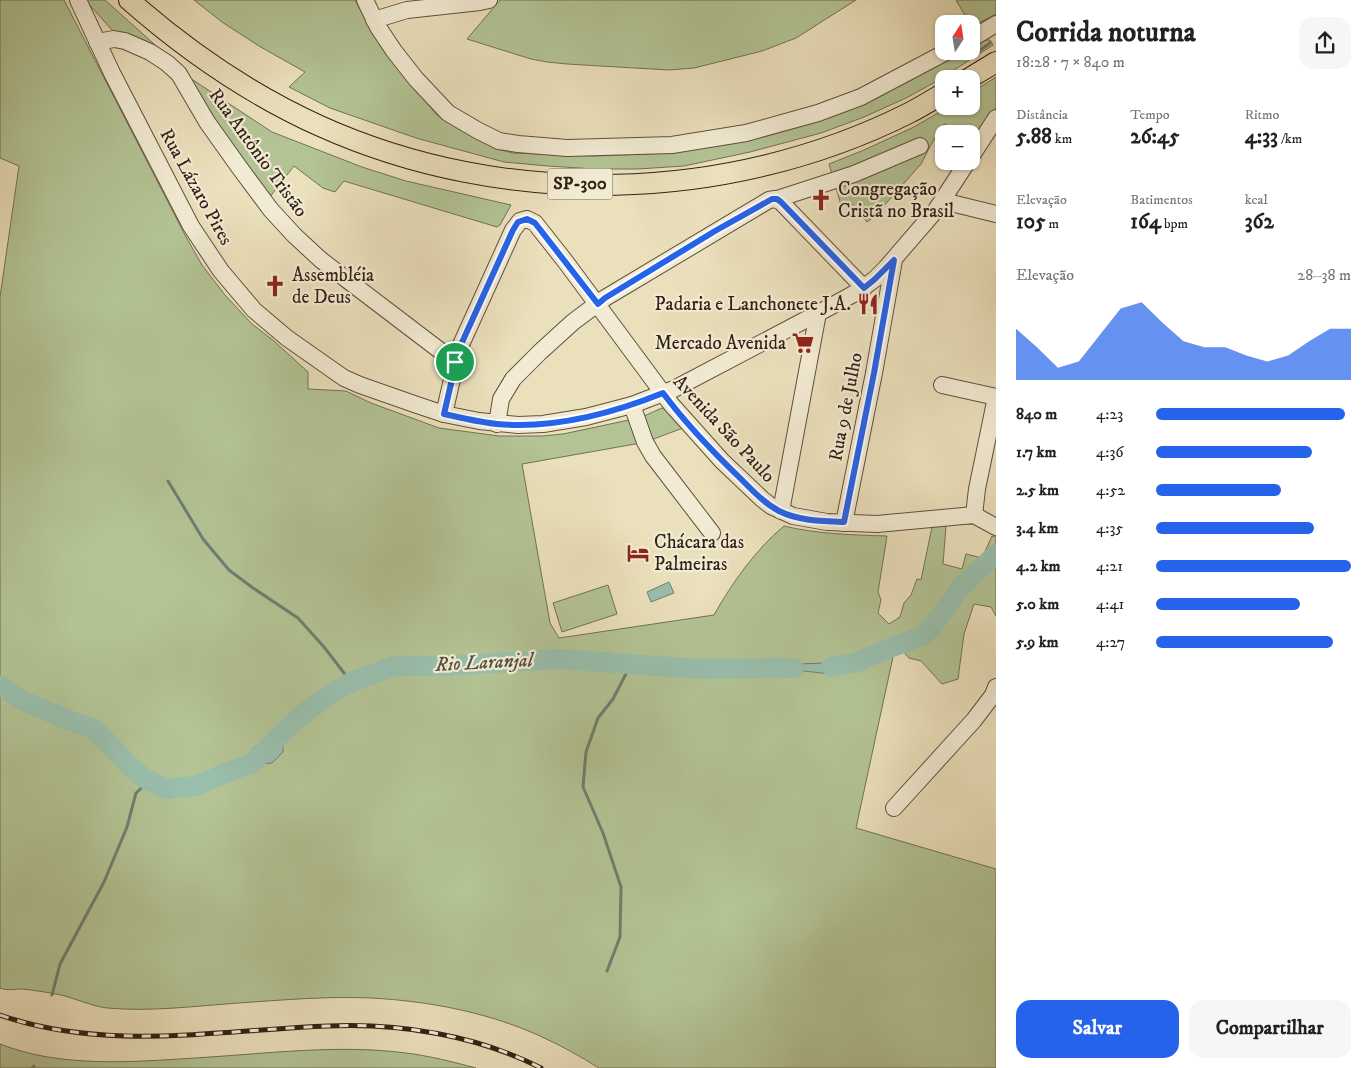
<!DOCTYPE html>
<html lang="pt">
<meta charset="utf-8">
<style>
body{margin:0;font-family:"IM FELL DW Pica",serif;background:#f6f6f6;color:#222;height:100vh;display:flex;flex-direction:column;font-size:19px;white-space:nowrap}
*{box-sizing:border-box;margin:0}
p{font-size:16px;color:#767676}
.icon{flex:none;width:28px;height:28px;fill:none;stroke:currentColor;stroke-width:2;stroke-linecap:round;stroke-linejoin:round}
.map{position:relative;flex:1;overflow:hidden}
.drawer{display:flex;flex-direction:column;background:#fff;width:375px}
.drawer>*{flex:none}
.needle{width:32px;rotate:12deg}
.fabs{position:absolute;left:935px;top:15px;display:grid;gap:10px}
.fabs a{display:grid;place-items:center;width:45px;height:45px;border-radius:10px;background:#fff;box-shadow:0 1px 4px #0004;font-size:25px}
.pin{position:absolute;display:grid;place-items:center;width:42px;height:42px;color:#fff;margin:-21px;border:2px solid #fff;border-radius:50%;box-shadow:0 1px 5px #0007}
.round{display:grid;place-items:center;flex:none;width:52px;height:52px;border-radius:15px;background:#f6f6f6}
.headline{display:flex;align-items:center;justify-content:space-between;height:85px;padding:0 20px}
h1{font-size:28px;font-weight:800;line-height:38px}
.metrics{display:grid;grid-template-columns:repeat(3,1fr);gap:8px;height:85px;padding:5px 20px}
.metrics div{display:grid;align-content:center}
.metrics b{font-size:21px;font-weight:800}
.metrics small{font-size:14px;font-weight:400}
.metrics p{font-size:14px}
.chart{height:140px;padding:10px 20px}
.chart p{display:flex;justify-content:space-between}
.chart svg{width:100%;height:90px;margin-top:5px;fill:#2563eb;opacity:.7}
.cta{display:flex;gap:10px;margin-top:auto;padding:10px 20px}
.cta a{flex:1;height:58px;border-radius:15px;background:#2563eb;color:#fff;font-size:20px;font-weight:800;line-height:58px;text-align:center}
.cta a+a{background:#f6f6f6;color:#222}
ul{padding:0 20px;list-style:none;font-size:16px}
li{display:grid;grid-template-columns:80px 60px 1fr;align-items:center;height:38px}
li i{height:12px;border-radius:6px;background:#2563eb}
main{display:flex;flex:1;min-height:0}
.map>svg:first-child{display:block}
</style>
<main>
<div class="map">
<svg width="996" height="1068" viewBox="0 0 996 1068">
<rect width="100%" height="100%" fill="#ebe0bc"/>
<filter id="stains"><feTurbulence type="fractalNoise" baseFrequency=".004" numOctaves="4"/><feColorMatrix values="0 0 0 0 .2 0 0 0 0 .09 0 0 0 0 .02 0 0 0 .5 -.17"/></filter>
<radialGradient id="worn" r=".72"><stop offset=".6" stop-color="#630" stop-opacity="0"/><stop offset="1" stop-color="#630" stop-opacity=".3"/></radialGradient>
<g fill="#b3c394" stroke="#727154">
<path d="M0 0H64L185 235 202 265 225 295 252 324 274 341 308 372V389L346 391 371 403 439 428 499 436H542L563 434 629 420 641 443 522 464 550 623 559 638 714 615C732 583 756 549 784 526 816 534 854 535 887 536L878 592 881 600 878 613 889 624 900 617 904 603 911 595 917 579 921 580 932 527 946 526 943 564 962 569 966 554 982 558 992 536 996 537V616L991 607 974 604 964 634 958 679 942 684 921 661 909 658 896 643 856 828 996 869V1068H599C580 1056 560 1045 540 1036 487 1012 428 1001 371 998 327 996 283 1000 239 1003 196 1006 150 1012 107 1008 90 1006 73 997 56 994 45 992 33 990 22 989 15 989 7 991 0 988V297L19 166 0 158Z"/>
<path d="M85 0H105L174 62 167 57 113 31Z"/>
<path d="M194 0H355L381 47 436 114 451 124 497 149 513 153 595 156 672 153 878 97 963 51H971V47L984 40H990L993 45 937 81 906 98 864 117 821 133 750 152 684 166 638 169H595L548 166 504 162 416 138 330 108 289 87 305 72 259 46 222 22Z"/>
<path d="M500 0H856L796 38 762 51 694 68 669 70 567 64 547 62 531 59 467 39Z"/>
<path d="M956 0H996V14L971 27V24H970Z"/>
<path d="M996 77V108L974 139 971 138V134H964L944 124 932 143 921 164 874 217 867 222 850 202 841 205 829 164 864 150 914 127 950 106H971V93Z"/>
<path d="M190 78 272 132 362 167 406 181 511 205 500 225 497 227 344 181 335 192 323 188 294 166 269 198 219 128Z"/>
<path d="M662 408 665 409 683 428 651 440 644 416Z"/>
<path d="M608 585 617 614 562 632 553 603Z"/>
<path d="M0 1044C61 1068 131 1062 195 1058 263 1054 338 1044 406 1053 430 1056 453 1062 476 1068H0Z"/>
</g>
<g fill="#99beac" stroke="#707e70">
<path d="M669 582 674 593 651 602 647 592Z"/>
<path d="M858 658V668L831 674 767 667 797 664 825 663Z"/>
<path d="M298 718 294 731 283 745V752L272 763 250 765V756L253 748C271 743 280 724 298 718Z"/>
</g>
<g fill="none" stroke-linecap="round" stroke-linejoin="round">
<path stroke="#666e60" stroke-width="1" d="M277 739 279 742 278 750 270 758 256 759 255 757 257 752 263 750Z"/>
<g stroke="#707e70" stroke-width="3">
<path d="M979 51 990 43"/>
<path d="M168 481 203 539 229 570 253 588 298 618 324 647 351 682"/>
<path d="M607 971 620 937 621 887 603 833 583 787 586 752 598 718 613 699 631 664"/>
<path d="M52 995 60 964 104 882 127 827 136 793 149 781"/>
<path d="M32 1068 34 1066"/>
</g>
<g stroke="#99beac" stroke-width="20">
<path d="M831 667 858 662 882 651 922 636 933 626 960 588 996 554"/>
<path d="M0 685 21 700 66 719 94 729 135 771 149 781 168 789 195 786 241 767 250 765 298 718 326 697 351 682 395 666H448L558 659 700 669 794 668"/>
</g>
<g stroke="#604f3f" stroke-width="18">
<g id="minor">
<path d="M78 0 112 73 191 226 221 271 254 310 287 338 344 378 360 385 417 405 444 414 479 421 518 425 543 424 586 417 632 405 674 389 826 309 857 292 875 279 886 268 936 210 968 161"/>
<path d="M365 0 378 27 394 51 416 79 448 113 477 130 499 141 518 144 567 148 672 145 746 133 818 113 861 97 948 51"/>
<path d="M374 20 407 10 480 2 489 0"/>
<path d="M971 39 996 24"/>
<path d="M97 42 114 39 125 41 150 52 167 63 179 74 207 122 239 167 271 210 294 235 321 260 455 362"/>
<path d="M971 157 996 118"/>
<path d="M777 199 854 174 920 146"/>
<path d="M943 201 996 214"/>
<path d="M942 385 996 397"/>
<path d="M632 405 645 442 653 456 712 533"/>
<path d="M444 414 459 349 513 230 520 221 527 219 535 223 565 261 671 404 722 461 762 499 771 506 793 516 827 522 877 524 974 515 996 527"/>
<path d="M497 424 501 399 513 379 540 352 573 322 605 298 769 200 775 199 781 202 864 288"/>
<path d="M781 511 818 313"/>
<path d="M974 515 977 489 996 397"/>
<path d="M844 523 874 373 894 260"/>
<path d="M894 808 974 720 993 695 996 687"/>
</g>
</g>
<g stroke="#321f15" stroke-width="22">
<g id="major">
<path d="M129 0C187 51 249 94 320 126 504 209 728 204 909 113 921 107 932 100 944 93"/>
<path d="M968 79 996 62"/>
</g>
</g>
<use href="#minor" stroke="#f2ebd3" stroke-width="16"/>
<use href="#major" stroke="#ebe0bc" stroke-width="20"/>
<g stroke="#321f15" stroke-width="5">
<path id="rail" d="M0 1015C106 1052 218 1030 328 1026 400 1023 476 1035 541 1068"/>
</g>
<use href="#rail" stroke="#f2ebd3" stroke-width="3" stroke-dasharray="9" stroke-linecap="butt"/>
</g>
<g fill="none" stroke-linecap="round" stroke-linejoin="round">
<g stroke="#fff" stroke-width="10">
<path id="route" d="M772 199H777L781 202 864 288 875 279 894 260 874 373 844 522C822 521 799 521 779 511 764 503 753 491 741 479 713 452 686 424 663 393 611 414 553 429 497 424 479 422 461 418 444 414L459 349 513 230 518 222 527 219 535 223 598 304 605 298 715 231Z"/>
</g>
<use href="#route" stroke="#2563eb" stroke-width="6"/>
</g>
<defs>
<g id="church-bare" transform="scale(1.725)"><path d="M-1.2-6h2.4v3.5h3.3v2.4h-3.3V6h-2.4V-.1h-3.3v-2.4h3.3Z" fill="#8f2418" stroke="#f2ebd3" stroke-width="2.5" paint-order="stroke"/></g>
<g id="restaurant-bare" transform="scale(1.725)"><path d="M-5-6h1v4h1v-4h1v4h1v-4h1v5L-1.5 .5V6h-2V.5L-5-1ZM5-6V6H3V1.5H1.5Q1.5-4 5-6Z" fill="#8f2418" stroke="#f2ebd3" stroke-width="2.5" paint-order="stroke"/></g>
<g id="supermarket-bare" transform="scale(1.725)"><path d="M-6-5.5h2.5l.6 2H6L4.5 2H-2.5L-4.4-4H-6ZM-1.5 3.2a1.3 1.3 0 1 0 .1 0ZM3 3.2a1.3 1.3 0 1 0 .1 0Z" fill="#8f2418" stroke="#f2ebd3" stroke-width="2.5" paint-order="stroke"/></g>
<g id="hotel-bare" transform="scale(1.725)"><path d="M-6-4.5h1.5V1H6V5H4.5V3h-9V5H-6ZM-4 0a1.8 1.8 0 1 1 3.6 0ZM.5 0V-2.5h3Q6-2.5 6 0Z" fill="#8f2418" stroke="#f2ebd3" stroke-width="2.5" paint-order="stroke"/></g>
</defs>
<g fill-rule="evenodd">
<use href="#church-bare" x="821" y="200"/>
<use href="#church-bare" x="275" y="286"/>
<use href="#restaurant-bare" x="868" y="304"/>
<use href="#supermarket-bare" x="803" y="343"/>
<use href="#hotel-bare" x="638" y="553"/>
</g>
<g text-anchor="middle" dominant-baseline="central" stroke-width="4.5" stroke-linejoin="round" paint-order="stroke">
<rect fill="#f2ebd3" stroke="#6c5c4e" stroke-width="1" x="547.5" y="168.5" width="65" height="31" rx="4"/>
<g font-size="18" font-weight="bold" fill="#321f15">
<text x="580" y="184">SP-300</text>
</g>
<g font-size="19" fill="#321f15" stroke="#f2ebd3">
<text transform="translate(258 153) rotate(54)">Rua Antônio Tristão</text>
<text transform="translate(196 187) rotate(61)">Rua Lázaro Pires</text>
<text transform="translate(846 407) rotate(-79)">Rua 9 de Julho</text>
<text transform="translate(724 429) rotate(47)">Avenida São Paulo</text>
</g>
<g font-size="19" fill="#321f15" stroke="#f2ebd3" text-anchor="start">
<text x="838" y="189">Congregação<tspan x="838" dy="22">Cristã no Brasil</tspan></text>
<text x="292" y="275">Assembléia<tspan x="292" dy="22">de Deus</tspan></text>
<text x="851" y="304" text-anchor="end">Padaria e Lanchonete J.A.</text>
<text x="786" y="343" text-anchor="end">Mercado Avenida</text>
<text x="654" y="542">Chácara das<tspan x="654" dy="22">Palmeiras</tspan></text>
</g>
<g font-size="20" font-style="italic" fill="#514f42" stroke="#f2ebd3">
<text transform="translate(484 663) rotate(-3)">Rio Laranjal</text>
</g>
</g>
<rect width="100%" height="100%" filter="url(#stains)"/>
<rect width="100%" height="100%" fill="url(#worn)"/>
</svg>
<div class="fabs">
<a><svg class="needle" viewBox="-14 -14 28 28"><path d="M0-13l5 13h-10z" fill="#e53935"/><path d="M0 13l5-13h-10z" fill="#767676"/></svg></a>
<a>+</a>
<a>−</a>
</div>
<div class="pin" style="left:455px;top:362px;background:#1e9e55"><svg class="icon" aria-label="arrive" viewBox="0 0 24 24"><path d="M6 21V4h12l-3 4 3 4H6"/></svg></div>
</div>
<section class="drawer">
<div class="headline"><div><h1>Corrida noturna</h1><p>18:28 · 7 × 840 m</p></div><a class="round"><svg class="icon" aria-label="share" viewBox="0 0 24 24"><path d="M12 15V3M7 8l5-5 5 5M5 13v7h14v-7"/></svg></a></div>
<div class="metrics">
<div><p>Distância</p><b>5.88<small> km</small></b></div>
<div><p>Tempo</p><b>26:45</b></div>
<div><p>Ritmo</p><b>4:33<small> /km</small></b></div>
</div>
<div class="metrics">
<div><p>Elevação</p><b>105<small> m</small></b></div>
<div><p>Batimentos</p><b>164<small> bpm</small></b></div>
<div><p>kcal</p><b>362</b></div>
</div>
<div class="chart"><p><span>Elevação</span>28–38 m</p>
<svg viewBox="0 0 160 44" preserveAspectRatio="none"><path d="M0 44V19L10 28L20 38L30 35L40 22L50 9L60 6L70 16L80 25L90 28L100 28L110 32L120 35L130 32L140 25L150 19L160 19V44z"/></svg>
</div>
<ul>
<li><b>840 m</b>4:23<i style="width:97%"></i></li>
<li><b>1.7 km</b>4:36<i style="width:80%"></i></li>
<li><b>2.5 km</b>4:52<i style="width:64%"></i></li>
<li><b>3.4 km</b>4:35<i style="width:81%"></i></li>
<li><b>4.2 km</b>4:21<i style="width:100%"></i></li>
<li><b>5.0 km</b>4:41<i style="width:74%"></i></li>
<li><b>5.9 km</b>4:27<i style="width:91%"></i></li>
</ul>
<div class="cta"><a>Salvar</a><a>Compartilhar</a></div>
</section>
</main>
